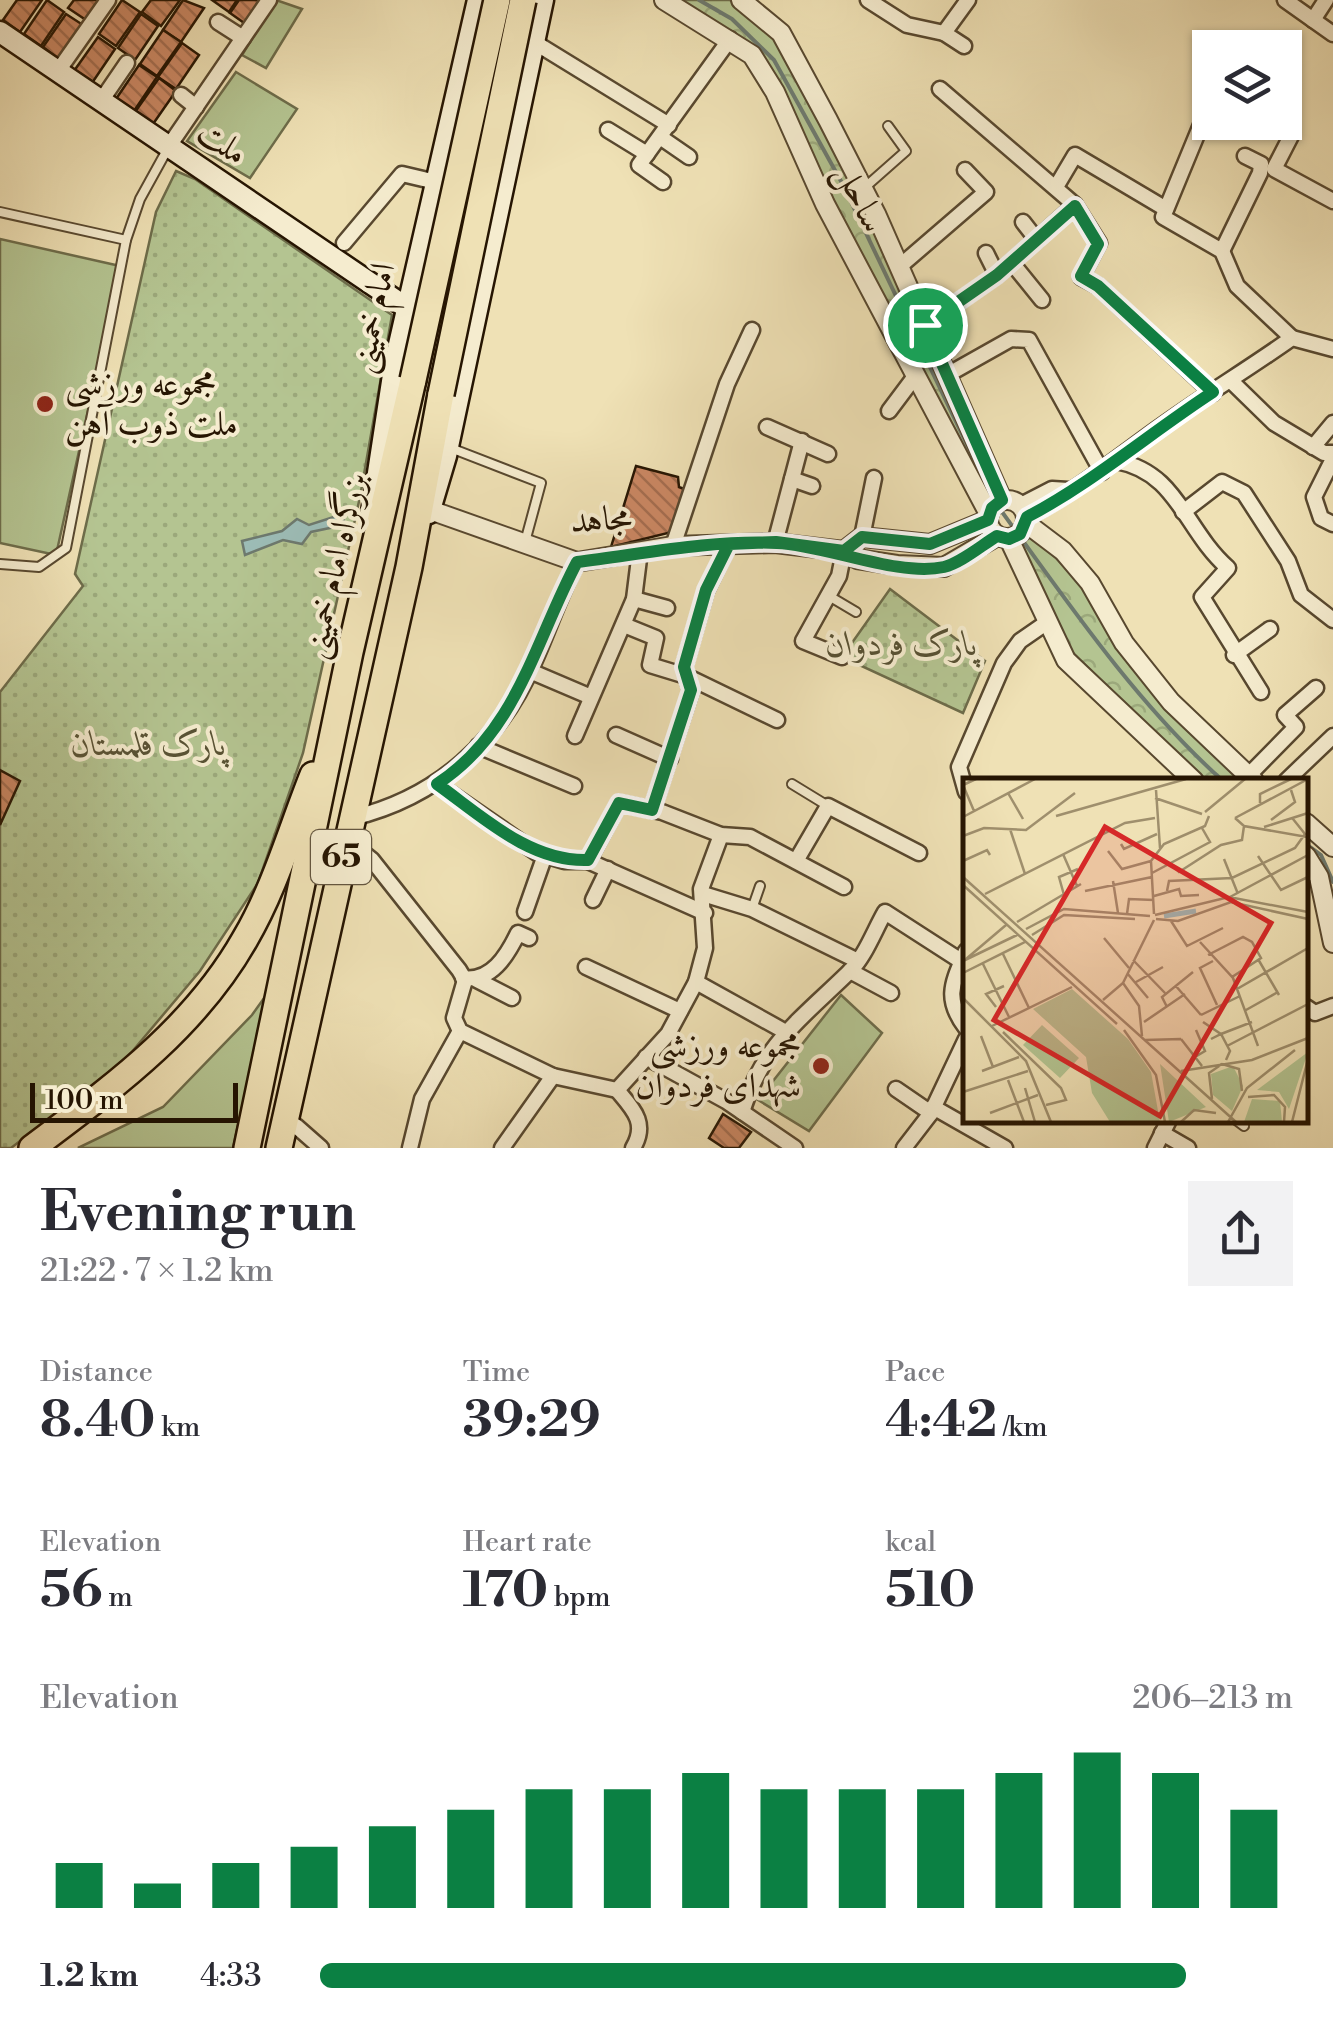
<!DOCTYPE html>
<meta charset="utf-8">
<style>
body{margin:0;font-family:"Libre Bodoni",Amiri,serif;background:#f2f2f3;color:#2b2b33;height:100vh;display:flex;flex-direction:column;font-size:38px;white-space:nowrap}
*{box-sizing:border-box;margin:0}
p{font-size:32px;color:#7c7c81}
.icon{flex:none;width:55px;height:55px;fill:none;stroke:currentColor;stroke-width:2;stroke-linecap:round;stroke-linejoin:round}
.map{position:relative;height:1148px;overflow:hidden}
.details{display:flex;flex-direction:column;background:#fff;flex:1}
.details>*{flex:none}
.tools{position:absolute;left:1192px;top:30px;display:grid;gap:20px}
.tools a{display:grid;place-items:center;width:110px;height:110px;border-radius:0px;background:#fff;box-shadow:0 2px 8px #0004;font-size:50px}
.scale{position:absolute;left:30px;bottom:25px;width:208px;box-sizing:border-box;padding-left:10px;border:5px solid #261502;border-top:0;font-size:28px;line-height:35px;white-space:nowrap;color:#261502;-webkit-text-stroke:8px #f5eccf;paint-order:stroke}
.pin{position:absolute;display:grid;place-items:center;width:85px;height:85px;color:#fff;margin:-42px;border:5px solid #fff;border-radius:50%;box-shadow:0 2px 10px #0007}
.round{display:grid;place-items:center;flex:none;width:105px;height:105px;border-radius:0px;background:#f2f2f3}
.overview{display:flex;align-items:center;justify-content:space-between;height:170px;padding:0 40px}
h1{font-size:55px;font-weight:700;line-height:75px}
.metrics{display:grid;grid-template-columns:repeat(3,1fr);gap:15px;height:170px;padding:10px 40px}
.metrics div{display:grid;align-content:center}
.metrics b{font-size:50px;font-weight:700}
.metrics small{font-size:28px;font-weight:400}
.metrics p{font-size:28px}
.chart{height:280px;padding:20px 40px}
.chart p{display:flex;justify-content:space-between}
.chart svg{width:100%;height:180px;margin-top:10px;stroke:#0b8043;stroke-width:6}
ul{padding:0 40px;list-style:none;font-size:32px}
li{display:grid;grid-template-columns:160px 120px 1fr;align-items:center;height:75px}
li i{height:25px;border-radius:12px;background:#0b8043}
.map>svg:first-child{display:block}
</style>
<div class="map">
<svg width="1333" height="1148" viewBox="0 0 1333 1148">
<defs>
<pattern id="forest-crowns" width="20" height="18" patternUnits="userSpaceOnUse" patternTransform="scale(2.5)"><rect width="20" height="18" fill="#b4c491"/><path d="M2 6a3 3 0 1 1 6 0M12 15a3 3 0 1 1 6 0" fill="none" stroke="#9ba87b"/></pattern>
<pattern id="park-dots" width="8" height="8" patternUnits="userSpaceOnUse" patternTransform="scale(2.5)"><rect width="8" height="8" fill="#b4c491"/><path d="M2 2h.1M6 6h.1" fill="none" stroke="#9ba87b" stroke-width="1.8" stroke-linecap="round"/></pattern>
<pattern id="building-back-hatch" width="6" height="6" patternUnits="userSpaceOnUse" patternTransform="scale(2.5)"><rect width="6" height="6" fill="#ca8763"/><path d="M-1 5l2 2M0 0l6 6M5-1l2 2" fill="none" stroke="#a46d4f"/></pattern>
</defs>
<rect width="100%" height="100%" fill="#efe1b5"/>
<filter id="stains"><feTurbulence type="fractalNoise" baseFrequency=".002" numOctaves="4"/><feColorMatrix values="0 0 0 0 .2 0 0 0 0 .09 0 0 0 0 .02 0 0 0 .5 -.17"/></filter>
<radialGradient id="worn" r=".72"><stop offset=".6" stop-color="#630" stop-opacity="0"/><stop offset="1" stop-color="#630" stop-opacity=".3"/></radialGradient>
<g fill="#b4c491" stroke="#6d6c4a" stroke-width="2.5">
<path d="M276 0 302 9 266 68 242 55Z"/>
<path d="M236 72 297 109 250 178 187 141Z"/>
<path d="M0 239 120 266 56 555 0 543Z"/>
<path d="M267 994 233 1148H78L163 1107 252 1015Z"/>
<path d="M841 995 882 1033 809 1131 758 1100Z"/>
</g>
<g fill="url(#forest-crowns)" stroke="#6d6c4a" stroke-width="2.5">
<path d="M678 0H730L776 37 853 182 992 494 988 501 751 47Z"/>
<path d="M1029 537C1086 573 1112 635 1151 688 1176 721 1206 750 1239 776L1234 780H1201L1068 648 1016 543Z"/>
</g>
<g fill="url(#park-dots)" stroke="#6d6c4a" stroke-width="2.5">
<path d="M176 171 195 179 392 315 360 497 303 753 258 883 200 971 125 1060 11 1148H0V692L83 586 75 574 156 212Z"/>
<path d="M890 589 985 661 963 713 842 657Z"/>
</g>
<path fill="#9cbcb6" stroke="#6d796e" stroke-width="2.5" d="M343 514 344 525 311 532 302 544 283 540 245 555 242 541 282 531 297 519 309 525Z"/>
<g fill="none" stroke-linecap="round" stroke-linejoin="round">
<g stroke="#6d796e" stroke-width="4">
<path d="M699 0 732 19 774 60 842 183 992 497"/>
<path d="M997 505C1066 600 1135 702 1223 781"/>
<path d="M1306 844 1321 855 1333 882"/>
</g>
</g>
<g fill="url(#building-back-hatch)" stroke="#261502" stroke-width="2.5">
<path d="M17 0H42L20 32 3 20Z"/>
<path d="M47 0 64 12 41 46 24 34Z"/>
<path d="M74 0H100L86 20 68 8Z"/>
<path d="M122 0 140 12 116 46 99 34Z"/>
<path d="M151 0H180L161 26 142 12Z"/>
<path d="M183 0 204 8 181 42 163 30Z"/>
<path d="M212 0H237L229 12Z"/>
<path d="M239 0H265L247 25 230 13Z"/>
<path d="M66 14 83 25 60 60 43 47Z"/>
<path d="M141 14 158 26 135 60 118 48Z"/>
<path d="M163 30 181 42 157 76 140 64Z"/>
<path d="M98 37 115 49 92 83 74 71Z"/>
<path d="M182 43 199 55 176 89 158 77Z"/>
<path d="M139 65 157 77 134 111 116 99Z"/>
<path d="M159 78 176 91 153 124 135 112Z"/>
<path d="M636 466 678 477 679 487 689 491 672 532 611 547Z"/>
<path d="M0 770 20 781 0 825Z"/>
<path d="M723 1114 751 1132 739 1148H724L709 1138Z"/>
</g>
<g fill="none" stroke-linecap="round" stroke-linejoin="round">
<g stroke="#58482f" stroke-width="12">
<g id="service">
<path d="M863 189 906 151 888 126"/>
<path d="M0 212 126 240"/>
<path d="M448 447 541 483 525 542"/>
<path d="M0 564 39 567 66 548 126 240 140 199 167 150"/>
<path d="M829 596 856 612"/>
<path d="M792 784 828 806"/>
<path d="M752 909 760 886"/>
<path d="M1236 1120 1244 1126"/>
</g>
</g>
<g stroke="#58482f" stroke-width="19">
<g id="minor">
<path d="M868 0 907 25 944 33 964 46"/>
<path d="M1285 0 1333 34"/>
<path d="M1313 20 1326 0"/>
<path d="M218 22 243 38"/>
<path d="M944 33 968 0"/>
<path d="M534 42 669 125"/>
<path d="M58 71 108 0"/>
<path d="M940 89 1075 205 1099 243 1081 277 1098 286 1213 393"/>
<path d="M181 95 196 107"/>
<path d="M101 101 127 63"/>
<path d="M1210 103 1163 217 1222 251 1237 286 1292 338"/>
<path d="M608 130 647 154"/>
<path d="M1292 134 1274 169 1333 201"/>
<path d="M660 137 689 157"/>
<path d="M169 146 269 0"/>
<path d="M663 182 639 165 730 39"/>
<path d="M1056 187 1075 155 1166 209"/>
<path d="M1023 222 1037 240"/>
<path d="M344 243 402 174 436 182"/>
<path d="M1222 251 1260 173 1261 164 1245 156"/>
<path d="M986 253 997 275"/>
<path d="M1012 263 1042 300"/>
<path d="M899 267 986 192 965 170"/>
<path d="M925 325 997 275 1075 205"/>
<path d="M947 375 1011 339 1029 340 1102 472"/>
<path d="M1231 381 1274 423 1324 453H1333"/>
<path d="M889 411 916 375"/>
<path d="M767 427 828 454"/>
<path d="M1313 447 1333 423"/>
<path d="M1333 459 1314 497 1321 518 1333 524"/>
<path d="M1116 461C1178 472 1184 529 1228 568L1202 597 1261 692"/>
<path d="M792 479 812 486"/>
<path d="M1021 505 1052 489 1068 490"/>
<path d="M1183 512 1222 482 1244 493 1288 561 1301 595 1333 620"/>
<path d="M1027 517C1073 493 1113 461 1156 430 1200 398 1247 370 1292 338L1333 349"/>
<path d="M862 537 874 478"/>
<path d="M775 543 802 441"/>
<path d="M673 546 727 384 752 330"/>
<path d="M634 599 667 608"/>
<path d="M624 625 656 638 650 665 686 676 777 720"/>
<path d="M1234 655 1270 629"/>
<path d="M842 657 803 641 839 576 844 551"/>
<path d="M530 671 591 697"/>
<path d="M616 735 670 759"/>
<path d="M575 736 634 599 640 551"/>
<path d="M478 746 574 786"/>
<path d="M1244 780 1296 727 1285 715 1316 688"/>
<path d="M1286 781 1333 736"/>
<path d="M437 784 537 853 564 861H588L705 913"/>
<path d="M966 792 959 767 1004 663 1020 641 1046 623"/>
<path d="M652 810 691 691 684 667 706 591 729 544"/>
<path d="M352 818C436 798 500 742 534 662 549 629 560 594 577 562"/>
<path d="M346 839 372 860 459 970 465 980 454 1018 460 1031 553 1076 617 1090 668 1034 696 982 705 948 701 889 721 835"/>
<path d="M588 861 619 803 662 812 721 835 750 837 844 887"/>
<path d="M796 861 828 806 919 853"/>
<path d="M703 894 752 909 858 961"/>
<path d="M593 900 608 869"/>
<path d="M525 912 545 855"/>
<path d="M966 951C953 982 943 998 966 1028"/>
<path d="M586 967 680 1011"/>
<path d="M850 971 891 993"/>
<path d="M463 978C491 982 507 956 518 933L529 938"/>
<path d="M477 980 512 998"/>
<path d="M696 982 784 1031"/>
<path d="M1306 1007 1315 1013 1333 1006"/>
<path d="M646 1057 726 1101 795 1148"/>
<path d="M896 1089 931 1113"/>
<path d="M617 1090C633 1109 648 1123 633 1148"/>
<path d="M933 1107 1005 1148"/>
<path d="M742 1112C764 1043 800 1020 849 972 865 957 874 931 885 912L961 961"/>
<path d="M296 1126 321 1148"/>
<path d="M1162 1133 1188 1148"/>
<path d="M410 1148 422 1099 460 1031"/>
<path d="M502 1148 553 1076"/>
<path d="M904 1148 931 1113 966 1039"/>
<path d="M1155 1148 1169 1120"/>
</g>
</g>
<g stroke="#58482f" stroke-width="22">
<g id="tertiary">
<path d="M664 0 752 55 775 92 825 204 989 514"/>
<path d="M741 0 781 33 828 120 876 214 1002 500"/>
<circle cx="1007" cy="519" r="19"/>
<path d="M430 510 577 562 673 546 775 543 844 551 857 559 897 565 944 567 997 536"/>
<path d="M1026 523 1063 551 1090 583 1124 643 1171 702 1254 781"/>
<path d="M1009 539 1066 660 1194 781"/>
<path d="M844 551 862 537 930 544 988 520"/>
<path d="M1306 823 1333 847"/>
<path d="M1306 856 1319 877 1333 943"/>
</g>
</g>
<g stroke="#261502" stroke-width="25">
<g id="secondary">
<path d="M0 32 407 308"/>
<path d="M372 512 395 362 478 0"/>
<path d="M429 513 446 456 543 0"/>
</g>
</g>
<g stroke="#261502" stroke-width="30">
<g id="trunk">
<path d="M32 1148C113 1087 194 1029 245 939 275 888 291 830 313 775"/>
<path d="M247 1148 350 652 413 380"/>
<path d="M279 1148 409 567 441 394"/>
</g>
</g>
<use href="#service" stroke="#f5eccf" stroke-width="8"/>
<use href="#minor" stroke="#f5eccf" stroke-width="14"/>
<use href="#tertiary" stroke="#f5eccf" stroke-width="18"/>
<use href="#secondary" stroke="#f5eccf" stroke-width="20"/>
<use href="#trunk" stroke="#efe1b5" stroke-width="25"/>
<g stroke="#261502" stroke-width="30" stroke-linecap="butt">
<g id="trunk-bridge">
<path d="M413 380 497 0"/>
<path d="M441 394 523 0"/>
</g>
</g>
<use href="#trunk-bridge" stroke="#efe1b5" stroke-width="25"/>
</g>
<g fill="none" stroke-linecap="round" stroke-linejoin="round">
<g stroke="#fff" stroke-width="20">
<path id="route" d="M925 325 1002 500 992 508 988 520 930 544 862 537 844 551 776 542 729 544 706 590 684 667 691 690 652 810 619 803 588 860C530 862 483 817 437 784 517 732 535 641 577 562 643 554 709 540 777 543 826 545 898 577 944 567 961 563 982 545 997 536L1009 539 1020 534 1027 517C1092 483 1150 433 1213 392L1098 286 1081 276 1098 244 1075 206 997 275 925 325"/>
</g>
<use href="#route" stroke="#0b8043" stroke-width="12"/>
</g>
<g fill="#8f2418" stroke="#f5eccf" stroke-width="4">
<circle cx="45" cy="404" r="10"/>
<circle cx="821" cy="1066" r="10"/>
</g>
<g text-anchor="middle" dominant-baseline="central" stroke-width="8" stroke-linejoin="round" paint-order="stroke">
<rect fill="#f5eccf" stroke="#645640" stroke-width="2.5" x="311" y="830" width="60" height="54" rx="8"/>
<g font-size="32" font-weight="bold" fill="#261502">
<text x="341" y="857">65</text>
</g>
<g font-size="35" fill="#261502" stroke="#f5eccf">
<text transform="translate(222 143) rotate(34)">ملت</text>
<text transform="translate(860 198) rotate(64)">ساحل</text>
<text transform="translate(373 318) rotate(-78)">امام خمینی</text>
<text transform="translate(601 520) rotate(-4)">مجاهد</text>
<text transform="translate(335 566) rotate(-77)">بزرگراه امام خمینی</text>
</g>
<g font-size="35" fill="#261502" stroke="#f5eccf" text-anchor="start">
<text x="65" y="384">مجموعه ورزشی<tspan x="65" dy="40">ملت ذوب آهن</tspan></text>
<text x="801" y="1046" text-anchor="end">مجموعه ورزشی<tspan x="801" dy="40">شهدای فردوان</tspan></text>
</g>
<g font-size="35" font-style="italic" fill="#585234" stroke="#f5eccf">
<text x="902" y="644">پارک فردوان</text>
<text x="149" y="744">پارک قلمستان</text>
</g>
</g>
<g transform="translate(963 778)">
<rect width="345" height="345" fill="#efe1b5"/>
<path d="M79 247 116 280 97 300 60 267ZM345 274 326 331 316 314 294 312ZM197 286 243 329 206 344ZM270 288 280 308 269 333 250 317 248 296ZM289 321 317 323 319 344H281Z" fill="#b4c491"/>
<path d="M109 211 165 261 188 294 197 344H147L129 315 123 279 70 231Z" fill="#b4c491"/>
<path fill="none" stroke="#9cbcb6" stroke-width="5" d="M201 138 233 133"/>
<path fill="none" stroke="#9f8f6d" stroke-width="2.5" d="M193 12 197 70M45 15 60 41M192 20 239 36M297 25V16L328 1M11 33 0 7 13 1M242 34 282 1M93 38 223 1M0 39 72 1M272 40 345 1M272 40 281 48 344 59M308 42 332 24 328 12M301 49 345 35M47 51 62 96M0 58 21 50 63 52 112 15M158 66 161 71 194 56M145 73 159 91 188 83M100 76 114 108M295 78 318 112 345 99M261 81 275 116M0 83 24 72 27 77M208 86 216 94 258 67 279 62 281 48M189 95 247 64 239 50M0 99 273 344M150 103 155 135M0 107 154 246M122 113 189 99M204 113 206 103 269 100 332 70 342 56 330 41M22 116 162 45 192 40M101 117 96 99 115 91M191 118 216 111 218 118 236 117M267 119 345 77M164 136 166 121 191 122M191 136 188 83 201 66 242 48 246 38M192 137 266 119 345 134M193 141 215 143 268 124 345 141M208 143 224 168 260 150M54 144 118 106M63 151 101 131 187 138M69 157 101 137 172 141M141 160 166 190M237 164 270 200 295 268M40 176 66 230M245 177 280 159 289 164 298 180 269 199M3 181 43 147M295 181 316 217M170 182 202 215M0 183 54 157M250 183 237 190 254 227M20 186 46 239M0 195 62 164M164 195 185 220M173 204 200 189M160 205 176 228 179 258M212 207 238 237M274 211 345 170M0 220 63 283 88 344M140 222 160 205 191 142M33 229 23 216 41 208M204 229 199 219 230 194M283 232 315 214M238 237 277 218M181 244 222 216M240 244 258 256 289 244M29 248 109 209M161 252 193 297 202 344M40 254 98 310 103 322 83 327M18 258 30 289M218 261 239 288M248 261 258 256 267 273 263 282M182 262 218 261M264 268 345 226M232 279 242 273 233 252M19 293 56 279M218 293 289 282 345 260M45 302 61 344M62 310 72 344M0 314 65 293M285 319 311 317 322 329 321 344M249 321 246 295 259 286 276 291 279 313M27 335 75 317M218 344 231 332 253 335M265 344 284 310 332 272M329 344 345 281"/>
<path fill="#d62828" fill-opacity="0.15" stroke="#d62828" stroke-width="5" d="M142 49 308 145 197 338 31 242Z"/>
<rect width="345" height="345" fill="none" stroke="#261502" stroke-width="5"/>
</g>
<rect width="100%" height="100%" filter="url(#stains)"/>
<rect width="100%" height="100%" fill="url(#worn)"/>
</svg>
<div class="tools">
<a><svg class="icon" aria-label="layers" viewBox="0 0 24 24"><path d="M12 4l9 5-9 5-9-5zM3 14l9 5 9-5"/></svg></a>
</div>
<div class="scale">100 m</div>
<div class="pin" style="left:925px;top:325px;background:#1e9e55"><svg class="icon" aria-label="arrive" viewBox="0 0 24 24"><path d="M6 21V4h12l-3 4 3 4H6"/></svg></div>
</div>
<section class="details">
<div class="overview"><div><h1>Evening run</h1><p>21:22 · 7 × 1.2 km</p></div><a class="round"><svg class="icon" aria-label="share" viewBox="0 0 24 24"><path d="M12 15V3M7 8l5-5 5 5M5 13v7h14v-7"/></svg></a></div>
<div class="metrics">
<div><p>Distance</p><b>8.40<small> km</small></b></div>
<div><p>Time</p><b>39:29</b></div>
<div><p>Pace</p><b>4:42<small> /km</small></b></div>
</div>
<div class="metrics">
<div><p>Elevation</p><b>56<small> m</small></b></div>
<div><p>Heart rate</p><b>170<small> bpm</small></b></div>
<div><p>kcal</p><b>510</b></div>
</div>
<div class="chart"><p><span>Elevation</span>206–213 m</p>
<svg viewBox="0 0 160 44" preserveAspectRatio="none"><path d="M5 44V33M15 44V38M25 44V33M35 44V29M45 44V24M55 44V20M65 44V15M75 44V15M85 44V11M95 44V15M105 44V15M115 44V15M125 44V11M135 44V6M145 44V11M155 44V20"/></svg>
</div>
<ul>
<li><b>1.2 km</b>4:33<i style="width:89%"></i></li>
</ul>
</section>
